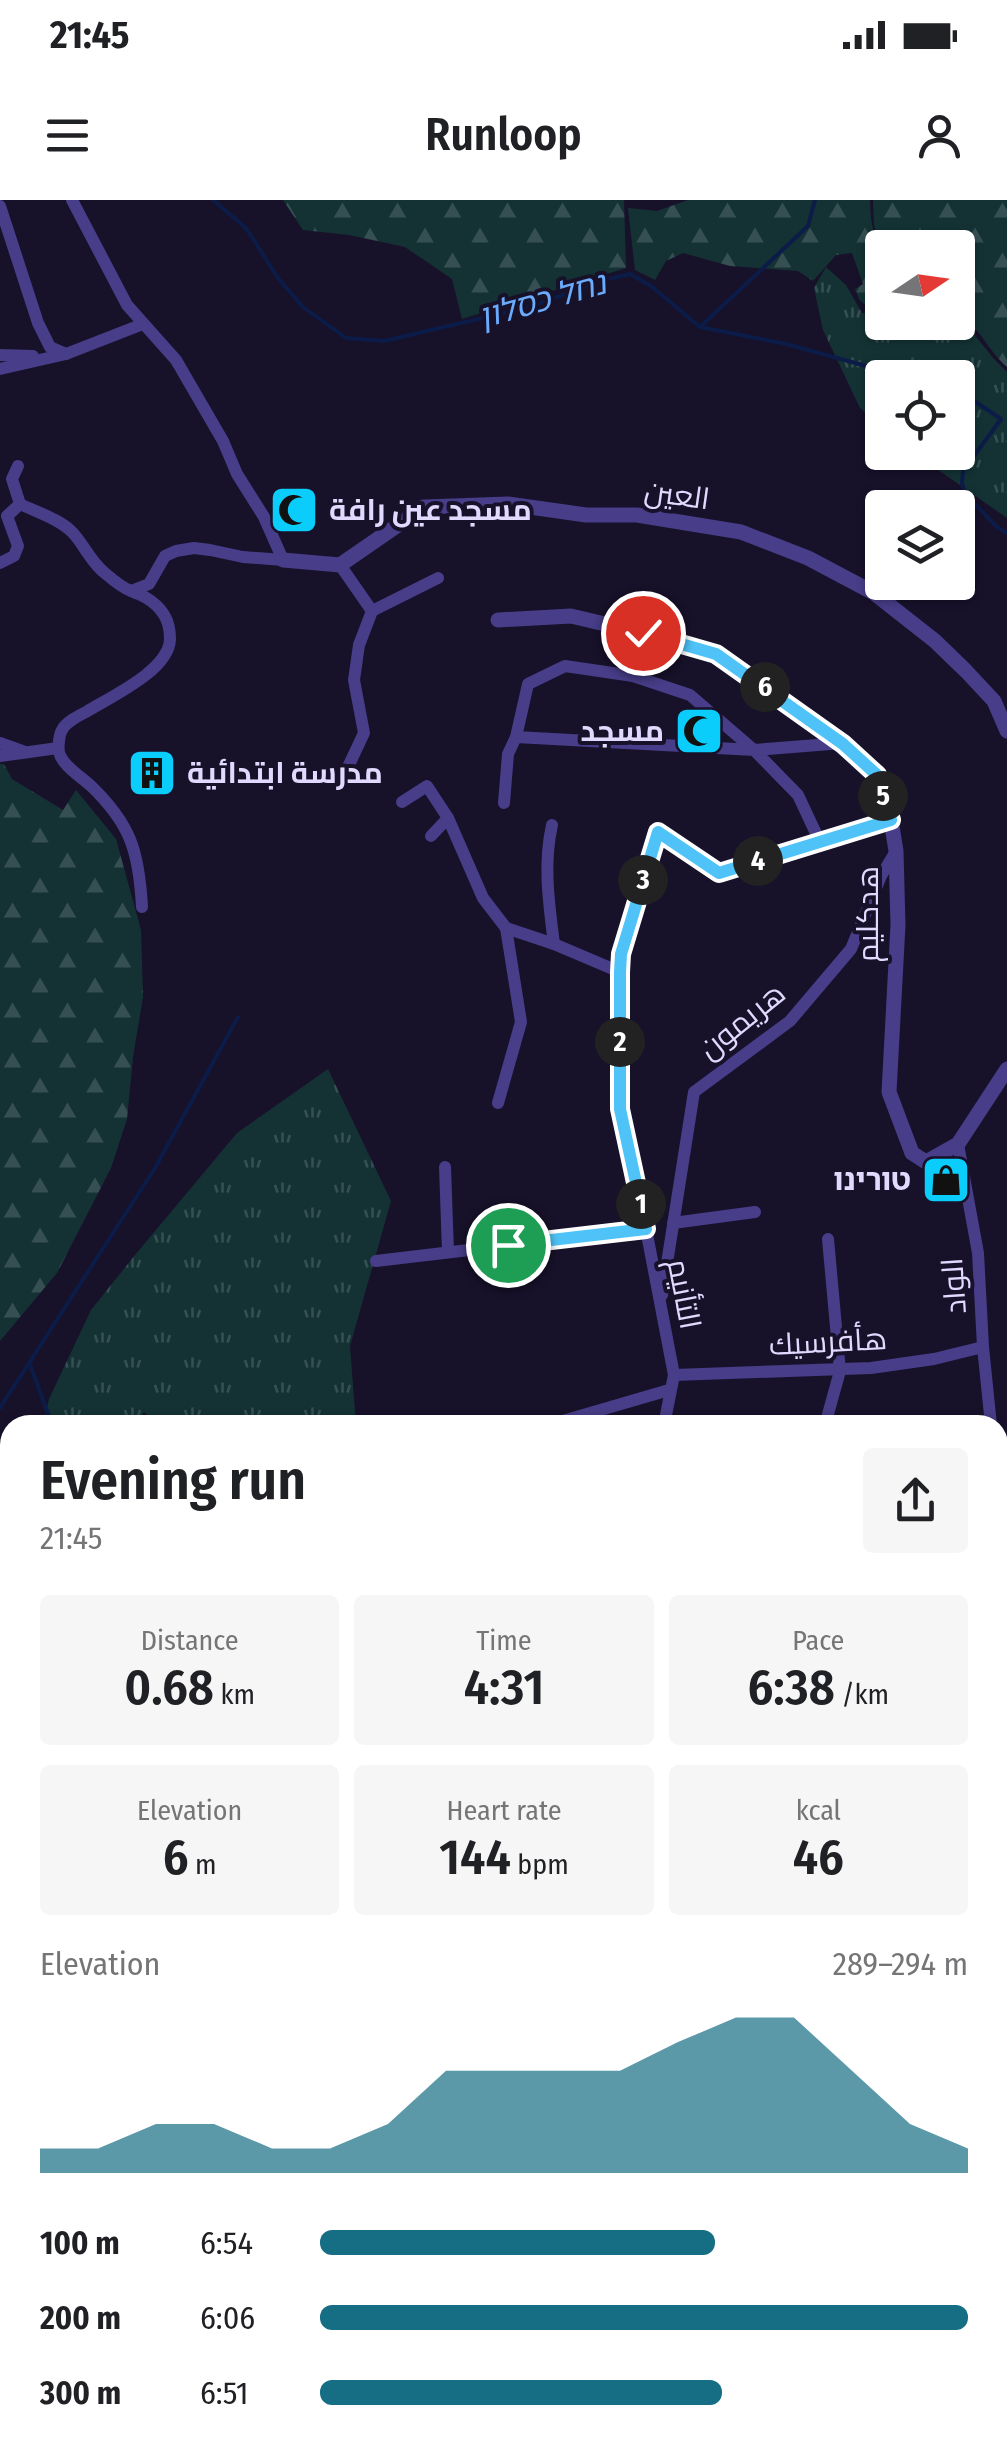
<!DOCTYPE html>
<meta charset="utf-8">
<style>
body{margin:0;font-family:"Fira Sans Condensed",Cairo,"Noto Sans Hebrew",sans-serif;background:#f6f6f6;color:#202124;height:100vh;display:flex;flex-direction:column;font-size:38px;white-space:nowrap}
*{box-sizing:border-box;margin:0}
p{font-size:32px;color:#757577}
.icon{flex:none;width:55px;height:55px;fill:none;stroke:currentColor;stroke-width:2;stroke-linecap:round;stroke-linejoin:round}
.map{position:relative;flex:1;overflow:hidden}
.side{position:absolute;left:0px;top:1215px;width:1008px;height:1038px;display:flex;flex-direction:column;background:#fff;border-radius:30px 30px 0 0;box-shadow:0 2px 8px #0004}
.side>*{flex:none}
.needle{width:65px;rotate:77deg}
.controls{position:absolute;left:865px;top:30px;display:grid;gap:20px}
.controls a{display:grid;place-items:center;width:110px;height:110px;border-radius:10px;background:#fff;box-shadow:0 2px 8px #0004;font-size:50px}
.pin{position:absolute;display:grid;place-items:center;width:85px;height:85px;color:#fff;margin:-42px;border:5px solid #fff;border-radius:50%;box-shadow:0 2px 10px #0007}
.km{position:absolute;width:50px;height:50px;margin:-25px;border-radius:50%;background:#222;color:#fff;font-size:28px;line-height:50px;text-align:center}
.round{display:grid;place-items:center;flex:none;width:105px;height:105px;border-radius:10px;background:#f6f6f6}
.headline{display:flex;align-items:center;justify-content:space-between;height:170px;padding:0 40px}
h1{font-size:55px;font-weight:600;line-height:75px}
.figures{display:grid;grid-template-columns:repeat(3,1fr);gap:15px;height:170px;padding:10px 40px}
.figures div{display:grid;align-content:center;border-radius:10px;background:#f6f6f6;text-align:center}
.figures b{font-size:50px;font-weight:600}
.figures small{font-size:28px;font-weight:400}
.figures p{font-size:28px}
.chart{height:280px;padding:20px 40px}
.chart p{display:flex;justify-content:space-between}
.chart svg{width:100%;height:180px;margin-top:10px;fill:#166e85;opacity:.7}
ul{padding:0 40px;list-style:none;font-size:32px}
li{display:grid;grid-template-columns:160px 120px 1fr;align-items:center;height:75px}
li i{height:25px;border-radius:12px;background:#166e85}
.status{display:flex;justify-content:space-between;align-items:center;height:70px;padding:0 50px;background:#fff;direction:ltr}
.status svg{height:28px;fill:currentColor}
header{display:flex;justify-content:space-between;align-items:center;height:130px;padding:0 40px;background:#fff;font-size:45px;font-weight:600}
.map>svg:first-child{display:block}
</style>
<div class="status"><b>21:45</b><svg viewBox="0 0 49 12"><path d="M0 12V9h3v3zM5 12V6h3v6zM10 12V3h3v9zM15 12V0h3v12zM26 1h20v11H26zM47 4h2v5h-2z"/></svg></div>
<header><svg class="icon" aria-label="menu" viewBox="0 0 24 24"><path d="M4 6h16M4 12h16M4 18h16"/></svg>Runloop<svg class="icon" aria-label="person" viewBox="0 0 24 24"><circle cx="12" cy="8" r="4"/><path d="M4 21q1-7 8-7t8 7"/></svg></header>
<div class="map">
<svg width="1007" height="2252" viewBox="0 0 1007 2252">
<defs>
<pattern id="grass-tufts" width="24" height="20" patternUnits="userSpaceOnUse" patternTransform="scale(2.5)"><rect width="24" height="20" fill="#143234"/><path d="M3 7l-1-3M5 7V3M7 7l1-3M15 17l-1-3M17 17v-4M19 17l1-3" fill="none" stroke="#364f52"/></pattern>
<pattern id="forest-firs" width="22" height="20" patternUnits="userSpaceOnUse" patternTransform="scale(2.5)"><rect width="22" height="20" fill="#143234"/><path d="M5 1l3.5 6h-7zM16 11l3.5 6h-7z" fill="#364f52"/></pattern>
</defs>
<rect width="100%" height="100%" fill="#17112a"/>
<g fill="url(#grass-tufts)">
<path d="M826 67 846 85 862 113 882 114V122H958L966 124 993 158 1007 172V318L914 253 958 252V178H882V227L860 208 823 130 814 88Z"/>
<path d="M328 869 391 1001 350 1146 356 1225H158L144 1212 135 1225H43L49 1199 91 1110 135 1055 237 933Z"/>
</g>
<g fill="url(#forest-firs)">
<path d="M283 0H624L626 68 462 119 452 79 405 47 349 35 303 30Z"/>
<path d="M688 0H870L871 19 882 72V109H869L859 99 855 89 863 84 852 53 836 55 813 81 798 71 730 66 683 53 666 61 655 80 635 70 628 8 657 11Z"/>
<path d="M873 0H1007V167C988 151 980 126 958 115V48H882V57L874 25Z"/>
<path d="M0 564H4L12 579 63 610 76 590 116 639 141 730 143 797 133 857 127 919 111 968 57 1073 0 1141Z"/>
<path d="M10 1440V1561L0 1565V1443Z"/>
<path d="M1007 1482V2250L992 2243 998 2242V1483Z"/>
<path d="M801 2242 949 2243 950 2252H788Z"/>
<path d="M517 2243H675L676 2252H518Z"/>
</g>
<g fill="none" stroke-linecap="round" stroke-linejoin="round">
<g stroke="#0c1c48" stroke-width="4">
<path d="M213 0 246 28 278 78 303 107 346 138 384 141 530 107 604 80 630 74 651 86 700 127 786 144 910 178"/>
<path d="M700 127 808 26 815 0"/>
<path d="M958 190 1001 219 963 271 962 283 965 294 997 327 1007 333"/>
<path d="M30 1164 52 1225"/>
<path d="M0 1208 155 968 238 817"/>
</g>
<g stroke="#473d88" stroke-width="12">
<path d="M72 0 127 105 176 160 223 241 237 274 264 317 283 360 243 357 210 350 194 348 176 351 165 356 149 384 131 391"/>
<path d="M0 6 38 123 50 147 66 154"/>
<path d="M0 155 33 156"/>
<path d="M0 169 66 154 143 124"/>
<path d="M18 266 12 279 20 304C36 312 60 319 73 333 85 346 91 363 106 374 113 380 123 388 131 391 141 395 149 398 157 406 167 416 170 426 170 440 168 471 110 497 86 512 78 516 66 522 62 530 59 535 58 547 59 552 62 565 80 576 90 585 131 624 139 652 142 707"/>
<path d="M0 363 14 356 18 346 7 316 20 304"/>
<path d="M340 365 372 411 359 445 354 480 364 533 340 584"/>
<path d="M372 411 438 378"/>
<path d="M0 543 25 552"/>
<path d="M0 556 58 548"/>
<path d="M402 602 427 586 448 618"/>
<path d="M504 603 508 554 516 537"/>
<path d="M552 625C543 665 549 704 554 744"/>
<path d="M431 636 448 618 483 698 506 728 554 744 620 772"/>
<path d="M820 642 798 595 754 550 690 495 633 476 565 466 528 484 516 537 754 550 843 543"/>
<path d="M498 903 521 822 506 728"/>
<path d="M958 944 978 1053 983 1147 991 1225"/>
<path d="M445 967 448 1052"/>
<path d="M673 1023 755 1012"/>
<path d="M376 1061 646 1029"/>
<path d="M662 1095 694 892 790 821 851 749 881 676 896 651"/>
<path d="M674 1175 871 1168 934 1159 983 1147"/>
<path d="M549 1225 669 1190"/>
<path d="M664 1225 674 1175 646 1029 620 909 621 754 658 632 719 673 891 620"/>
<path d="M825 1225 840 1171 828 1039"/>
<path d="M998 1292 1000 1297 1007 1298"/>
<path d="M998 1445 1007 1421"/>
</g>
<g stroke="#473d88" stroke-width="15">
<path d="M283 360 340 365 424 307 508 304 586 315H637L741 332 808 358 874 393 935 441 966 471 994 501 1007 531"/>
<path d="M498 420 571 416 643 433 716 454 843 543 877 575 891 620 896 651 898 725 889 892 912 953 926 962 958 944 1007 869"/>
</g>
</g>
<g fill="none" stroke-linecap="round" stroke-linejoin="round">
<g stroke="#fff" stroke-width="20">
<path id="route" d="M508 1045 646 1029 620 909V772L621 754 658 632 719 673 891 620 877 575 843 544 716 454 643 433"/>
</g>
<use href="#route" stroke="#4fc3f7" stroke-width="12"/>
</g>
<defs>
<g id="mosque-square" transform="scale(2.5)"><rect x="-9" y="-9" width="18" height="18" rx="4" fill="#0acdfb" stroke="#17112a"/><path d="M3.5-4.9A6 6 0 1 0 3.5 4.9A5 5 0 1 1 3.5-4.9Z" fill="#111"/></g>
<g id="building-square" transform="scale(2.5)"><rect x="-9" y="-9" width="18" height="18" rx="4" fill="#0acdfb" stroke="#17112a"/><path d="M-4-6H4V6H1V3H-1V6H-4ZM-2.5-4.3h1.7v1.8h-1.7ZM.8-4.3h1.7v1.8H.8ZM-2.5-1h1.7V.8h-1.7ZM.8-1h1.7V.8H.8Z" fill="#111"/></g>
<g id="shop-square" transform="scale(2.5)"><rect x="-9" y="-9" width="18" height="18" rx="4" fill="#0acdfb" stroke="#17112a"/><path d="M-5-2.5h2.3a2.7 3.5 0 0 1 5.4 0H5L5.5 6h-11ZM-1.5-2.5h3a1.5 2.3 0 0 0-3 0Z" fill="#111"/></g>
</defs>
<g fill-rule="evenodd">
<use href="#mosque-square" x="294" y="310"/>
<use href="#mosque-square" x="699" y="531"/>
<use href="#building-square" x="152" y="573"/>
<use href="#shop-square" x="946" y="980"/>
</g>
<g text-anchor="middle" dominant-baseline="central" stroke-width="8" stroke-linejoin="round" paint-order="stroke">
<g font-size="30" fill="#e2dafe" stroke="#17112a">
<text transform="translate(677 295) rotate(8)">العين</text>
<text transform="translate(868 714) rotate(-90)">هدكليم</text>
<text transform="translate(742 821) rotate(-39)">هريمون</text>
<text transform="translate(954 1086) rotate(-94)">الواد</text>
<text transform="translate(684 1094) rotate(79)">التأنيم</text>
<text transform="translate(828 1142) rotate(-3)">هأفرسيك</text>
</g>
<g font-size="30" font-weight="bold" fill="#e2dafe" stroke="#17112a" text-anchor="start">
<text x="329" y="310">مسجد عين رافة</text>
<text x="664" y="531" text-anchor="end">مسجد</text>
<text x="187" y="573">مدرسة ابتدائية</text>
<text x="911" y="980" text-anchor="end">טורינו</text>
</g>
<g font-size="32" font-style="italic" fill="#6aabfc" stroke="#17112a">
<text transform="translate(542 100) rotate(-16)">נחל כסלון</text>
</g>
</g>
</svg>
<div class="controls">
<a><svg class="needle" viewBox="-14 -14 28 28"><path d="M0-13l5 13h-10z" fill="#e53935"/><path d="M0 13l5-13h-10z" fill="#757577"/></svg></a>
<a><svg class="icon" aria-label="locate" viewBox="0 0 24 24"><circle cx="12" cy="12" r="6"/><path d="M12 2v4M12 18v4M2 12h4M18 12h4"/></svg></a>
<a><svg class="icon" aria-label="layers" viewBox="0 0 24 24"><path d="M12 4l9 5-9 5-9-5zM3 14l9 5 9-5"/></svg></a>
</div>
<div class="pin" style="left:508px;top:1045px;background:#1e9e55"><svg class="icon" aria-label="arrive" viewBox="0 0 24 24"><path d="M6 21V4h12l-3 4 3 4H6"/></svg></div>
<div class="pin" style="left:643px;top:433px;background:#d93025"><svg class="icon" aria-label="check" viewBox="0 0 24 24"><path d="M5 12l5 5 9-10"/></svg></div>
<b class="km" style="left:641px;top:1004px">1</b>
<b class="km" style="left:620px;top:842px">2</b>
<b class="km" style="left:643px;top:680px">3</b>
<b class="km" style="left:758px;top:661px">4</b>
<b class="km" style="left:883px;top:596px">5</b>
<b class="km" style="left:765px;top:487px">6</b>
<section class="side">
<div class="headline"><div><h1>Evening run</h1><p>21:45</p></div><a class="round"><svg class="icon" aria-label="share" viewBox="0 0 24 24"><path d="M12 15V3M7 8l5-5 5 5M5 13v7h14v-7"/></svg></a></div>
<div class="figures">
<div><p>Distance</p><b>0.68<small> km</small></b></div>
<div><p>Time</p><b>4:31</b></div>
<div><p>Pace</p><b>6:38<small> /km</small></b></div>
</div>
<div class="figures">
<div><p>Elevation</p><b>6<small> m</small></b></div>
<div><p>Heart rate</p><b>144<small> bpm</small></b></div>
<div><p>kcal</p><b>46</b></div>
</div>
<div class="chart"><p><span>Elevation</span>289–294 m</p>
<svg viewBox="0 0 160 44" preserveAspectRatio="none"><path d="M0 44V38L10 38L20 32L30 32L40 38L50 38L60 32L70 19L80 19L90 19L100 19L110 12L120 6L130 6L140 19L150 32L160 38V44z"/></svg>
</div>
<ul>
<li><b>100 m</b>6:54<i style="width:61%"></i></li>
<li><b>200 m</b>6:06<i style="width:100%"></i></li>
<li><b>300 m</b>6:51<i style="width:62%"></i></li>
</ul>
</section>
</div>
